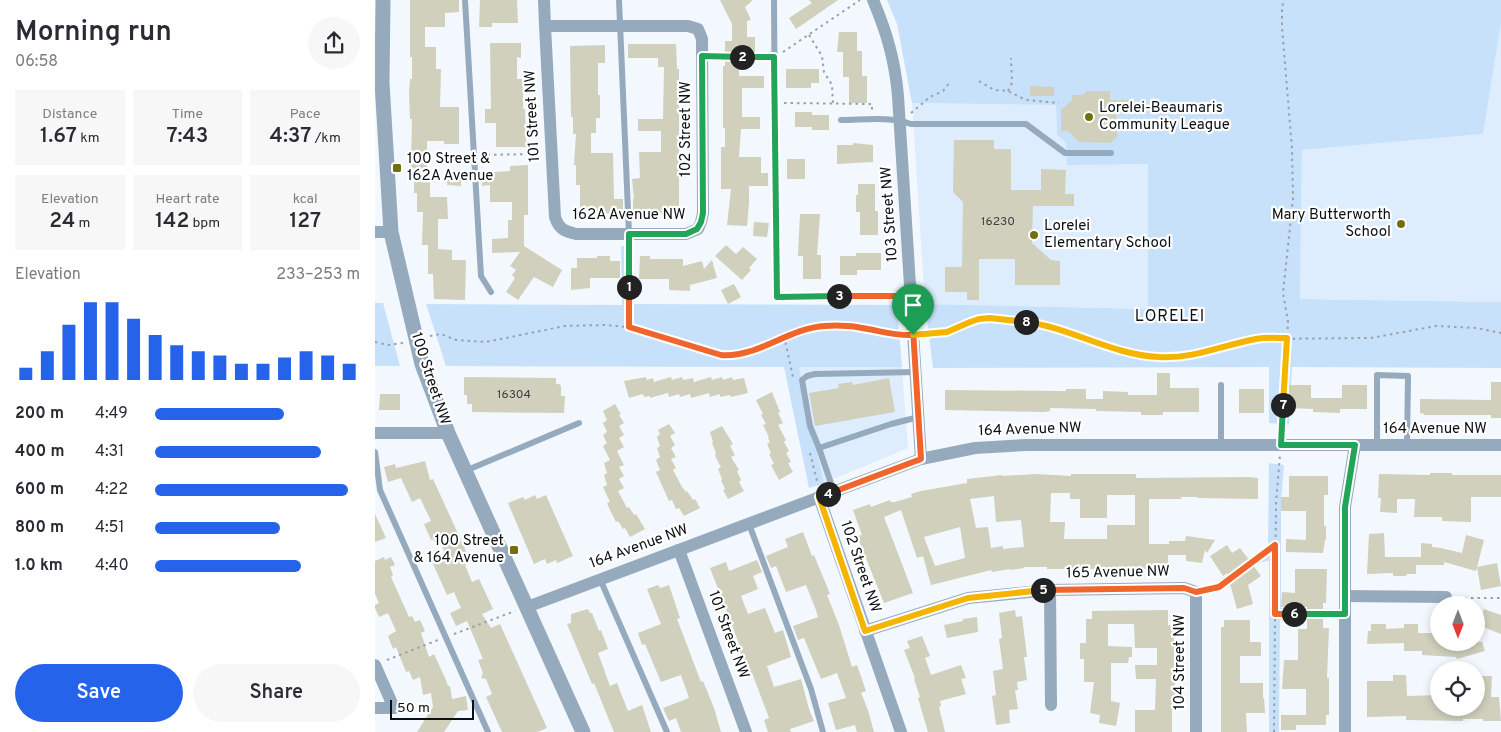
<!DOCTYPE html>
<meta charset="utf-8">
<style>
body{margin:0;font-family:Overpass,sans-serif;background:#f7f7f7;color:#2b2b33;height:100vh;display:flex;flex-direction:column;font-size:19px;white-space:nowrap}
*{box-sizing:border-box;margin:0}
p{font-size:16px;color:#7c7c81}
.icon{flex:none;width:28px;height:28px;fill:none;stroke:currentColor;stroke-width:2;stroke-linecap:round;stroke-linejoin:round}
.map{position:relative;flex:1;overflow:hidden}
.sheet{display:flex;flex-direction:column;background:#fff;width:375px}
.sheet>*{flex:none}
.needle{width:32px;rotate:180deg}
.tools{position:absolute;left:1055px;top:596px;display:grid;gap:10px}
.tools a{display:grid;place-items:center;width:55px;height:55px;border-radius:50%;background:#fff;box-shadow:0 2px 8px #0003;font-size:25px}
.scale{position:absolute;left:15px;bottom:12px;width:84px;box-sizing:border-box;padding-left:5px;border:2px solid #0b1015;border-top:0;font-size:14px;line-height:18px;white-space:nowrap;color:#0b1015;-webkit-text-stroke:4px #fff;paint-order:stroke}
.pin{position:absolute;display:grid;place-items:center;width:42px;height:42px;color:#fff;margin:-51px -21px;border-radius:50% 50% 50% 0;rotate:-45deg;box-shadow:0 0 5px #0007}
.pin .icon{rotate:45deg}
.km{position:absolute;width:25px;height:25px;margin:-12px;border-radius:50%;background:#222;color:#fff;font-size:14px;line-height:25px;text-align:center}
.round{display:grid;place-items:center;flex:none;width:52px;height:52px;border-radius:26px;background:#f7f7f7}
.headline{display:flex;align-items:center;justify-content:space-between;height:85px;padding:0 15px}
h1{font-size:28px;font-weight:600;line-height:38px}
.metrics{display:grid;grid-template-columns:repeat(3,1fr);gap:8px;height:85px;padding:5px 15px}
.metrics div{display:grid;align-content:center;border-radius:0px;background:#f7f7f7;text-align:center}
.metrics b{font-size:21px;font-weight:600}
.metrics small{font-size:14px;font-weight:400}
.metrics p{font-size:14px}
.chart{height:140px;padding:10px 15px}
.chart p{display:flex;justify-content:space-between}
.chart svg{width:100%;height:90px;margin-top:5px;stroke:#2563eb;stroke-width:6}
.cta{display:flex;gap:10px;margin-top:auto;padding:10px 15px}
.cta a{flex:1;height:58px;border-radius:30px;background:#2563eb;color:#fff;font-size:20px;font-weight:600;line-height:58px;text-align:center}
.cta a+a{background:#f7f7f7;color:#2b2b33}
ul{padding:0 15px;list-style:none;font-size:16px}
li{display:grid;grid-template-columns:80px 60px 1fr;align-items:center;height:38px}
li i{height:12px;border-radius:6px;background:#2563eb}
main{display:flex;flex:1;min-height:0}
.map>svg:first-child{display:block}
</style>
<main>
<section class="sheet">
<div class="headline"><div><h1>Morning run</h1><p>06:58</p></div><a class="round"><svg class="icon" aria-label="share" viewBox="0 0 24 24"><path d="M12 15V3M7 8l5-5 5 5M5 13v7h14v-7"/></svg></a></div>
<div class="metrics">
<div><p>Distance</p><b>1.67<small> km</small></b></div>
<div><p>Time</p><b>7:43</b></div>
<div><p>Pace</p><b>4:37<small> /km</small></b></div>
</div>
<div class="metrics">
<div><p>Elevation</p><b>24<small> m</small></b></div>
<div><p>Heart rate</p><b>142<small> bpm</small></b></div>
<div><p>kcal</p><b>127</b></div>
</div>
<div class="chart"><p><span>Elevation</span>233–253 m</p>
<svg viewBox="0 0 160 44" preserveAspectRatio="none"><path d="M5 44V38M15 44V30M25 44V17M35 44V6M45 44V6M55 44V14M65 44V22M75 44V27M85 44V30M95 44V32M105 44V36M115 44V36M125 44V33M135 44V30M145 44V32M155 44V36"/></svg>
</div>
<ul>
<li><b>200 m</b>4:49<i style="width:63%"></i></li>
<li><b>400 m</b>4:31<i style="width:81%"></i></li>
<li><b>600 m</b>4:22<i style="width:94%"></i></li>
<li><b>800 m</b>4:51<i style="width:61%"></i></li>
<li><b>1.0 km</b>4:40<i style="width:71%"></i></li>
</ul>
<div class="cta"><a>Save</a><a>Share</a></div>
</section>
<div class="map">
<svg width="1126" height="732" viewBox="0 0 1126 732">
<rect width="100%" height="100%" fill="#f2f8fe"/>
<g fill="#ddedfe">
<path d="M1126 24V302L925 299 927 150 1108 134Z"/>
<path d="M537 103 681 105 682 135 691 143 692 165 774 163 773 309 550 304Z"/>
<path d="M424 367H527L533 448 449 483Z"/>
</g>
<g fill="#c8e1fa">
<path d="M512 0H1126V24L1108 134 927 150 925 299 1126 302V368L917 367 914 425 894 423V367L558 368 550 304 773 309V164L692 165 691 143 682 135 681 105 537 103 522 24Z"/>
<path d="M246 246H257L258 304 522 305 527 367H424L449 483 434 488 409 367 71 366 51 304 247 305Z"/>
<path d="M0 303H8L25 366H0Z"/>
<path d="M894 463 909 465 906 501V608L966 609V618L905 619 904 732H894V561L886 562 843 592 840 583 893 545Z"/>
</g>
<g fill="#d0d0bd" fill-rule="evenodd">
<path d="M35 0H84V12L70 13V27H50V47H61V69H66L65 107H84V144H69V141H52V171H55V197H72L73 219H63V249L77 250V260H91L90 300 59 299 58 274H53V245H47L48 212H42V193H39V168H36L37 119H35L34 93 35 79H37V57H35Z"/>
<path d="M105 0H142L143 23H117V27H104Z"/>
<path d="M345 0H378L370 7 376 20 372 21V37H380V52H364V76H389V88H367V117H385V129H366L364 157H386V173H393V186H374V203L372 226 352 225 356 189H346V147H350V128H348V66H350V41H357V24Z"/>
<path d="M434 0H463L421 29 414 18 437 3Z"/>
<path d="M464 32H482V51H487V76H492V103H474V77H468V52H462Z"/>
<path d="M115 43H146V58L142 57V79H148V109H150L151 147H121V123H110V109H116Z"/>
<path d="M253 44H301L302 69H304V214L258 213V199H259L257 179 265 178 264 152H286V131H263V119H288L289 67H283V58H253Z"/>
<path d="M230 45V63H223V95H225V118H221V133H216V153H238L239 199H248V213L205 214V185H201V165H199L201 134H198V117H196L195 46Z"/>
<path d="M411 69H444V83H436V88H411Z"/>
<path d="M655 86 679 87V96H655Z"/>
<path d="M712 91H735V100H754V109L741 108 742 137 735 143 704 142 693 131H686V110L697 100V95H708Z"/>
<path d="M420 112H437V115H454V130H437V127H420Z"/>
<path d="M579 140H619V149H636V190H666V169L691 170 690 194H699V206H658L657 243 676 260 685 261V285H640V259H604V300H592V292H570V267H587L588 202 578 192Z"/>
<path d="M478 143 498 145V162L462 164V145H478Z"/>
<rect x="412" y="159" width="18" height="20"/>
<path d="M153 165V215H149V246L187 270 178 287 159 277 143 300 131 292 140 278 137 275 141 270 135 266 145 252 117 253V239L133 238V220H137V202H115V185L107 186 106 173 135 171V166Z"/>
<path d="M73 170 86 171V186L72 185Z"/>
<path d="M483 184H500V211H503V235H485V212H481V195H483Z"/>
<path d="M425 214H445L442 255H446V279H428V256H423Z"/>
<path d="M379 222 394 223 392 237 378 236Z"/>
<path d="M351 245 361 254 368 247 382 259 374 268 376 270 367 280 340 256Z"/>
<path d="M481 253H506V270H482V275H465V256H481Z"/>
<path d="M222 256H235V261H245V278H215V288L196 290V268H202V258H222Z"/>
<path d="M265 256H275V259H308V266L327 261 329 269 337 260 342 278 315 285V291L294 290V279H264Z"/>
<path d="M359 284 366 297 353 304 346 290Z"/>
<path d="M782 373H795V388H824V412H788V415H766V412L721 411V409L675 408V411L669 412 570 410V390L686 391H691V389H711V399H728V391L753 392V395H782Z"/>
<path d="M89 377 181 378V384H184L186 386V396H190L189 413 97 412V404H92V395H89Z"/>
<path d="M271 377 272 380 278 378 279 382 296 377 297 380 307 377 308 380 318 378 319 382 336 377 337 380 347 377 348 380 357 377 358 380 369 378 373 393 356 397 355 395 345 397V394L335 397 334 393 316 398 315 394 305 397 304 394 294 397 293 393 275 398V396L269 397 268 394 254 398 249 381Z"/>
<path d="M514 378 520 412 440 426 434 393 464 388 463 384 477 382 478 385Z"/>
<path d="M1116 382H1126V418H1116V415H1049V414L1045 413V399L1116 400Z"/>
<path d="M914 385H936V398H967V385H992V409H965V413L938 412V409L914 408Z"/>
<rect x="864" y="389" width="25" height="24"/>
<path d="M397 392 405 412 403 413 408 423 403 425 411 440 409 442 414 451 411 453 416 462 413 463 418 472 404 480 396 465 399 464 394 454 396 453 392 444 395 442 393 438 394 437 388 425 391 424 386 415 388 414 381 400Z"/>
<path d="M5 394H25V410H4Z"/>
<path d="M240 404 246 414 244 415 249 423 244 426 249 435 244 438 249 447 242 451 249 465 244 467 249 476 244 479 249 488 243 491 252 508 254 507 259 515 261 514 270 529 255 537 250 528 248 529 243 521 241 522 234 508 232 503 235 502 228 487 232 485 229 475 232 473 229 463 235 460 228 446 232 443 228 435 232 432 228 423 232 420 228 411Z"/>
<path d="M294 424 300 433 295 436 300 445 296 448 301 457 296 459 301 468 298 470 307 487 311 492 312 491 318 500 320 499 325 508 309 516 304 508 301 509 297 500 294 501 281 472 285 470 281 460 285 457 282 448 285 446 282 437 285 434 283 430Z"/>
<path d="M347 426 358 444 355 446 360 455 356 457 364 470 362 471 366 480 364 482 369 491 353 499 348 490 350 489 346 480 347 479 343 469 346 467 341 458 340 454 341 453 337 443 338 442 335 432Z"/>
<path d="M50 461 55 480 58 479 96 562 90 565 97 582 104 579 118 609 107 614 116 628 125 624 172 728 162 732H127L111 697 117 694 111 679 106 678 108 673 103 660 108 659 92 621 81 626 75 613 86 608 79 592 72 595 58 564 72 558 64 539 59 542 58 539 56 540 49 524 56 521 45 498 37 502 26 478 13 482 9 467 20 464 21 468Z"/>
<path d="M1055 473H1077V475H1126V497H1096V522L1067 521V517H1039L1040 499H1022V513L1005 512 1006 498H1003L1004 474 1055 475Z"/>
<path d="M661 474 696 476V474H761V478L874 477 883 478V499L823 498V497H806V499H774V544H794V541H810L811 536 840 540 832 553 830 550 827 563 811 561V555H793V566H790V569H672V567H649V568L635 570V569L617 572 616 570 556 585 548 556 542 558 526 510 509 517 538 593 509 603 482 536 487 535 478 510 495 504 496 507 515 500 516 502H520L537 497 536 494 546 491 592 483V479L627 475V476ZM676 493H695V499H705V518H732V495H760V525H732V539H689L690 522H675ZM619 496 621 522 646 520 649 547 628 549V546L616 548 613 527 601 528 595 499ZM585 527 590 558 560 566 549 537Z"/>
<path d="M914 476H953V495H949V526H951V540H950L948 553 911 552V539L931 540V511H906V497H914Z"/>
<path d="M160 495 162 499 171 495 198 556 182 563 181 560 172 564 170 559 159 564 133 503 148 497 150 500Z"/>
<path d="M0 514 11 538 0 542Z"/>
<path d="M428 532 437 556 439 555 455 594 452 595 464 625 477 667 482 665 491 691 486 693 493 710 499 732H482L480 725 461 730 453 703 471 698 462 673 446 679 429 638 423 640 418 626 443 617 441 610 431 585 411 592 401 566 396 568 391 556 413 547 410 539Z"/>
<path d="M1009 533 1010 557H1046V543L1057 544V547L1066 548 1087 553 1091 535 1109 540 1101 571 1069 562V565H1041V574H1032L1031 576H1018V573L992 574 994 534Z"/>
<path d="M852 545 857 553 865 548 886 576 873 585 878 604 862 609 852 573 848 576 835 556Z"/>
<path d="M9 557 10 560 16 557 20 565 15 567 18 575 16 577 34 617 37 616 40 622 45 620 50 631 46 633 54 657 59 654 71 680 73 686H75L77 699 91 696 93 710 83 711 69 732H42L58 707 56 693 48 695 45 677 38 680 34 671 31 672 21 647 18 649 13 636 21 631 13 613 4 617 0 608V605L4 603 0 594V561Z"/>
<path d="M382 560 387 572 378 576 383 589 366 596 373 614 390 608 400 633 408 630 416 657 392 666 399 687 426 679 434 709 439 721 415 729 416 732H393L389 720 394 718 377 673 374 675 367 658 363 646H365L335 568 351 562 354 571Z"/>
<path d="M1122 563 1126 586 1106 590 1102 567Z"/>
<path d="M920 569H952L951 603H948V628H954L952 678H954V715H951V725H921V730H906V715H931V689H907L909 660H923V629H932V607H906L907 592 920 593Z"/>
<path d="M283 585 285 588 294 585 305 618 302 619 326 682 328 681 339 708 346 732H306L301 718 294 721 288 708 314 698 306 675 286 682 270 644 267 645 263 633 286 624 272 589Z"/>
<path d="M213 609 215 613H217L224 631 226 630 233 649 223 653 235 686 242 683 253 711 267 705 276 732H239L219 683 217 684 192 624 196 623V614Z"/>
<path d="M1109 609 1126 615V634L1103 625Z"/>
<path d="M640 610 641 617 647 616 652 657H649L652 680 642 682 643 690H640L643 709 634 710 635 723 621 725 617 696 621 695 618 671 628 669 624 639 627 638 624 613Z"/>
<path d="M793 610V625L799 626V640L800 693 797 705V732H760V710H780L781 679H761L760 665H782V648H760L759 624H733V646L757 647V657H754L753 663H736V701L745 703 741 726 724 723 725 715 715 713 719 682H709V659H705V643H711V619H717V611Z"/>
<path d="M602 617 603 632 572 638 569 625 588 621V619Z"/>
<path d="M849 620H875V642H886V656H865V683H888V698H889L890 713H871L872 732H846V627H849Z"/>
<path d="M996 624H1011V629L1029 628V624H1043V633H1062V642H1107L1110 651 1082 659 1081 657 1047 655V651H1029V643L992 644 993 631H996Z"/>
<path d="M547 636 555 656 550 658 556 675 586 665 591 678 586 679 591 694 565 701 566 706 564 707 570 732H553L543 698 545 697 539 679 540 678 529 650 535 648 532 641Z"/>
<path d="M1018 675H1031L1032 696 1064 695V708H1101V676H1117L1116 697H1124L1126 721H1108V719H1088V721L1031 720V716L992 717V681H1018Z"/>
</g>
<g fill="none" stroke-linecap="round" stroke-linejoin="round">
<g stroke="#9ba1a7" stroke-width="2" stroke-dasharray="2.5 4" stroke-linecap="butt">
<path d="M434 35 447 56 449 72 457 85 458 104"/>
<path d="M408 52 485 0"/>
<path d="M340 56 390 57"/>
<path d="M604 81 619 90 633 91 651 100 684 103"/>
<path d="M633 91 637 83 636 58"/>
<path d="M409 103 497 104V111"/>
<path d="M536 113 555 97 568 91 575 82"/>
<path d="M106 155 164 154"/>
<path d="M254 327V247"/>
<path d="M551 335 572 333 595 322 615 318 654 322 683 329 745 351 783 357H796L828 353 882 339 996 338 1061 326 1102 328 1126 333"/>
<path d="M55 336 66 334 81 340 111 342 190 326 229 325 254 327 346 355C370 357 387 345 408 337 420 332 433 329 446 327 473 322 500 335 526 336"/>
<path d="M409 336 418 377"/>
<path d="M0 342 13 345 28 343"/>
<path d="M907 433 913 322 908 293 918 199 917 149 907 27V6L910 0"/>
<path d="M435 453 443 485"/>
<path d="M831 590 844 587 900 545"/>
<path d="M1083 598H1126"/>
<path d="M900 614H958"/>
<path d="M79 634 140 611"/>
<path d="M12 660 63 640"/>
<path d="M899 732 901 503 905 455"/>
</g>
<g stroke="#96aabe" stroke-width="6">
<path d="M90 0 106 276 116 292"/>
<path d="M244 0 254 234"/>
<path d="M399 0 401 297 536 296"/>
<path d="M466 120C489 120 514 116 536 124H651L690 153H736"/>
<path d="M846 444V385"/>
<path d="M1002 445V375L1033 376 1032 445"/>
<path d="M444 448 435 426 427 380 432 376 440 374 541 372"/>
<path d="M0 452 5 490 113 732"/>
<path d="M90 471 204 423"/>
<path d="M459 492 444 448 516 424 544 417"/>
<path d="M374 524 436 689 448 732"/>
<path d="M225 579 292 732"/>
</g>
<g stroke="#96aabe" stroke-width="12">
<path d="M169 0 170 26 180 217C184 229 189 231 201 234H311L323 229 326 222 328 213 327 39 323 29 313 26H170"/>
<path d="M498 0C512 33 520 61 523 96L546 459"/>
<path d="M0 232H16"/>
<path d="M0 433H73"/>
<path d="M444 497 526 732"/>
<path d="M304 550 371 732"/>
<path d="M675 590 676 705"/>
<path d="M970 596 1071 597"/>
<path d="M152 607 546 459 600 448 651 445H1126"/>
<path d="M490 631 593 598 675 590 809 588 821 592V732"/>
<path d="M0 665 19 708H0"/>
<path d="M970 732V507L980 445"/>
</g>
<path stroke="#96aabe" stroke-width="15" d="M8 0 7 83 16 232 47 364 73 433 208 732"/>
</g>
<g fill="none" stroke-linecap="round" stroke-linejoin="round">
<g stroke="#fff" stroke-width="10">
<path id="split-1" d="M254 287V327L346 355C383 358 413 328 450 326 464 325 479 326 493 329 509 332 522 336 538 335"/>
</g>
<g stroke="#fff" stroke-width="10">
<path id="split-2" d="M254 287V234H311L322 229 326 222 328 213 327 56 367 57"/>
</g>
<g stroke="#fff" stroke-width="10">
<path id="split-3" d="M367 57H399L402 297 464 296"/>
</g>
<g stroke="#fff" stroke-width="10">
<path id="split-4" d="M453 494 546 459 536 296H464"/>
</g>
<g stroke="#fff" stroke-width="10">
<path id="split-5" d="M453 494 444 497 490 631 593 598 668 590"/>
</g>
<g stroke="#fff" stroke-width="10">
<path id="split-6" d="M668 590 809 588 821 592 844 587 900 545V614H919"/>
</g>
<g stroke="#fff" stroke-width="10">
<path id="split-7" d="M908 405 906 445H980L970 507V614H919"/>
</g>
<g stroke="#fff" stroke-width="10">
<path id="split-8" d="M651 322C697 328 737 355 784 357 819 359 848 345 881 339 891 337 902 338 912 338L908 405"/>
</g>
<g stroke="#fff" stroke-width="10">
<path id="split-9" d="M538 335 572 332 595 322 604 319 615 318 651 322"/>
</g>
<use href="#split-1" stroke="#f0652b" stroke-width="6"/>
<use href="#split-2" stroke="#22a559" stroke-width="6"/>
<use href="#split-3" stroke="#22a559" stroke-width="6"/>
<use href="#split-4" stroke="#f0652b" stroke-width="6"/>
<use href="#split-5" stroke="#f5b400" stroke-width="6"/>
<use href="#split-6" stroke="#f0652b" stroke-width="6"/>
<use href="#split-7" stroke="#22a559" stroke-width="6"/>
<use href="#split-8" stroke="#f5b400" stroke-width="6"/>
<use href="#split-9" stroke="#f5b400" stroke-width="6"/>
</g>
<g fill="#736f11" stroke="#fff" stroke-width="2">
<circle cx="714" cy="117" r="5"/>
<rect x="17" y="163" width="10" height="10" rx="2.5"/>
<circle cx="1026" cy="224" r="5"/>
<circle cx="659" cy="235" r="5"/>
<rect x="134" y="545" width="10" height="10" rx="2.5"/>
</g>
<g text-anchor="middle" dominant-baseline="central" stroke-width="4.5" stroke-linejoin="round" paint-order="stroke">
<g font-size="12" fill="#3c403f">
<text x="623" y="222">16230</text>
<text x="139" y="395">16304</text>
</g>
<g font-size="15" fill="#0b1015" stroke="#fff" text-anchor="start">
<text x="724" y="108">Lorelei-Beaumaris<tspan x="724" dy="17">Community League</tspan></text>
<text x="32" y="159">100 Street &amp;<tspan x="32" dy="17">162A Avenue</tspan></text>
<text x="1016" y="215" text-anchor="end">Mary Butterworth<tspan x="1016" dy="17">School</tspan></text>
<text x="669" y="226">Lorelei<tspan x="669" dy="17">Elementary School</tspan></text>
<text x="129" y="541" text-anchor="end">100 Street<tspan x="129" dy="17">&amp; 164 Avenue</tspan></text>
</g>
<g font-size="15" fill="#0b1015" stroke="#fff">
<text transform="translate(158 116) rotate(-93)">101 Street NW</text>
<text transform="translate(311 129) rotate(-90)">102 Street NW</text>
<text transform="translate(515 214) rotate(-94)">103 Street NW</text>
<text x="254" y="215">162A Avenue NW</text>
<text transform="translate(55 379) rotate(72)">100 Street NW</text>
<text x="1060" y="429">164 Avenue NW</text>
<text transform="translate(655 430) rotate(-2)">164 Avenue NW</text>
<text transform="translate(264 547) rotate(-20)">164 Avenue NW</text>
<text transform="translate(485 567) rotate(71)">102 Street NW</text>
<text transform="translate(743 573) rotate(-1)">165 Avenue NW</text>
<text transform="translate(353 635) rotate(70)">101 Street NW</text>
<text transform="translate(805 662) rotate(-90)">104 Street NW</text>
</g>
<g font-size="16" letter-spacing="1" fill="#0b1015" stroke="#fff">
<text x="795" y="317">LORELEI</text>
</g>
</g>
</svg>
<div class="tools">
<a><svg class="needle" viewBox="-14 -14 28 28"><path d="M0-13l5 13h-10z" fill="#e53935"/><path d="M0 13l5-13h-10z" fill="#7c7c81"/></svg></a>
<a><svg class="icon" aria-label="locate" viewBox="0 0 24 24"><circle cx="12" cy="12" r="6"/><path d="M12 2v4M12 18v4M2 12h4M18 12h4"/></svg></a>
</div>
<div class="scale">50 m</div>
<div class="pin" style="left:538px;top:335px;background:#1e9e55"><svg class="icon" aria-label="arrive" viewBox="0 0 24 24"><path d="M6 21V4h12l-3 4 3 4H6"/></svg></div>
<b class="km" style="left:254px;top:287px">1</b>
<b class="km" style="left:367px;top:57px">2</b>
<b class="km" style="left:464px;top:296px">3</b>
<b class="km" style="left:453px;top:494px">4</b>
<b class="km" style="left:668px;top:590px">5</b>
<b class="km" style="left:919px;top:614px">6</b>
<b class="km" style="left:908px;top:405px">7</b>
<b class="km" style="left:651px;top:322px">8</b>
</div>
</main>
